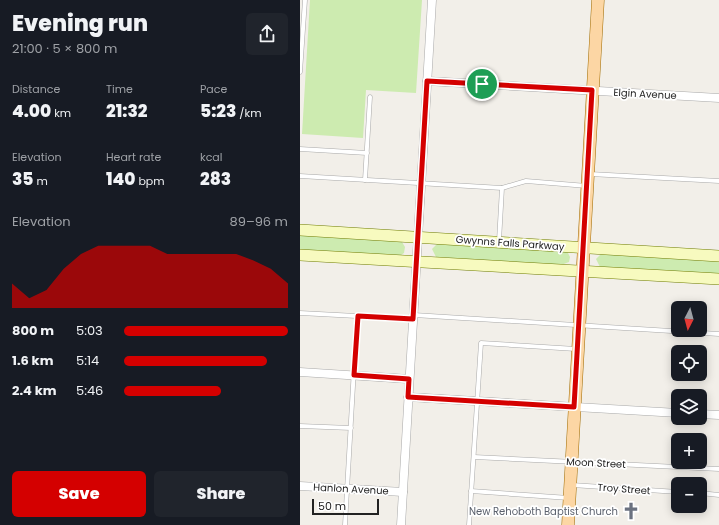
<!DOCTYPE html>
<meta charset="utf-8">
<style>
body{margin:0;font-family:Poppins,sans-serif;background:#20242c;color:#f1f3f6;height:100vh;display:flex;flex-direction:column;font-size:15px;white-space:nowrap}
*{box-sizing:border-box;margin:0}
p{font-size:13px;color:#9ea1a6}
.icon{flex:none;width:22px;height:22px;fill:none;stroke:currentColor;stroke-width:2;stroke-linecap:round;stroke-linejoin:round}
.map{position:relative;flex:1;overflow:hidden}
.drawer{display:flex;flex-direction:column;background:#171b24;width:300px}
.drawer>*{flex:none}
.needle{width:26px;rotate:186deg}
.buttons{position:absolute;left:371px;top:301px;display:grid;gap:8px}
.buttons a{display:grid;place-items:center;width:36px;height:36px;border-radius:6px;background:#171b24;box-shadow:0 2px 10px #0003;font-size:20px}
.scale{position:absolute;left:12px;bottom:10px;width:67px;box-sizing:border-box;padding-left:4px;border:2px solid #222;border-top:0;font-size:11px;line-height:14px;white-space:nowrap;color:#222;-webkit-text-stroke:3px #fff;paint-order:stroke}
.pin{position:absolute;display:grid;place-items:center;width:34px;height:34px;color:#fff;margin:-17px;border:2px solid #fff;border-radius:50%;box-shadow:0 1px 4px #0007}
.round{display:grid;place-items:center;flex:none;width:42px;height:42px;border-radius:6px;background:#20242c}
.headline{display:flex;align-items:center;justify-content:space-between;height:68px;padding:0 12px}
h1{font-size:22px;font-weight:800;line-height:30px}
.figures{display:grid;grid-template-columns:repeat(3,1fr);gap:6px;height:68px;padding:4px 12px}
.figures div{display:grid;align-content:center}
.figures b{font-size:17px;font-weight:800}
.figures small{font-size:11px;font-weight:400}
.figures p{font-size:11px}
.chart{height:112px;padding:8px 12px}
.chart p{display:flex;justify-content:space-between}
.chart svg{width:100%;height:72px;margin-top:4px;fill:#d40000;opacity:.7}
.cta{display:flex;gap:8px;margin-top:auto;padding:8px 12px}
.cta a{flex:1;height:46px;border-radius:6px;background:#d40000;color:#fff;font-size:16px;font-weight:800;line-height:46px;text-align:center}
.cta a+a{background:#20242c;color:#f1f3f6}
ul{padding:0 12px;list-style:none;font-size:13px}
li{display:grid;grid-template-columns:64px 48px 1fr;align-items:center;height:30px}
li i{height:10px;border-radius:5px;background:#d40000}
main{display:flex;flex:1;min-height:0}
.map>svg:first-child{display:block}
</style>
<main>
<section class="drawer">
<div class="headline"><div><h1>Evening run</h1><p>21:00 · 5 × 800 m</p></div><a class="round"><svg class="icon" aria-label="share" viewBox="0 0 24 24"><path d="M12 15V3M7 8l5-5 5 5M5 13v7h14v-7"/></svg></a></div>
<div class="figures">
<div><p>Distance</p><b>4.00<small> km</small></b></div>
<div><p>Time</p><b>21:32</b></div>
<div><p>Pace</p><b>5:23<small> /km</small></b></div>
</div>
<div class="figures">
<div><p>Elevation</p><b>35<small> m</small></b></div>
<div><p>Heart rate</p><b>140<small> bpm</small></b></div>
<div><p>kcal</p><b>283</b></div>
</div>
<div class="chart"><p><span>Elevation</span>89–96 m</p>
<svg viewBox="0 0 160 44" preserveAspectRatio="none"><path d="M0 44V29L10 38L20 33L30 20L40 11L50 6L60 6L70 6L80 6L90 11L100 11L110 11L120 11L130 11L140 15L150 20L160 29V44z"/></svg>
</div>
<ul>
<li><b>800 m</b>5:03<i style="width:100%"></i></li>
<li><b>1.6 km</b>5:14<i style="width:87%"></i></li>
<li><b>2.4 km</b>5:46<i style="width:59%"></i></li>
</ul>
<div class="cta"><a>Save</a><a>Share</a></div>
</section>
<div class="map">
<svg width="419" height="525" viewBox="0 0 419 525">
<rect width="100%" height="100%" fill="#f2efe9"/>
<g fill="#cdebb0">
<path d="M10 0H122L116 93 66 90 63 138 2 134Z"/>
<path d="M0 235 97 241 102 242 105 247 104 253 101 255 0 251Z"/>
<path d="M138 243 267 251 270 257 269 262 261 265 136 257 132 249Z"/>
<path d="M302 253 419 260V275L300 267 296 259Z"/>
</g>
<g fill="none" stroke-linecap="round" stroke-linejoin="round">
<g stroke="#a9a9a9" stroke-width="5">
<g id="lane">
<path d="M0 72 5 0"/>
<path d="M0 149 67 153"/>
<path d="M290 174 419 181"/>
<path d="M0 176 202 188"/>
<path d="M65 180 70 97"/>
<path d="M199 241 202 188 226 181 287 186"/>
<path d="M0 313 113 319"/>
<path d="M114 315 419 334"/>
<path d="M0 426 51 428"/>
<path d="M174 457 419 469"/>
<path d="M272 485 378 492"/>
<path d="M171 491 269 498"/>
<path d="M400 493 419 495"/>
<path d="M45 525 57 316"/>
<path d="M169 525 181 343 276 349"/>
</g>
</g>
<g stroke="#a9a9a9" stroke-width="9">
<g id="street">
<path d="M127 81 419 98"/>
<path d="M0 372 109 379"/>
<path d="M108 397 378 413"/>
<path d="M400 414 419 415"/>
<path d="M0 486 103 492"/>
<path d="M101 525 132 0"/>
</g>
</g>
<g stroke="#707d05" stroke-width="12">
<g id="secondary">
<path d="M0 230 419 256"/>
<path d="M0 255 419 279"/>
</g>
</g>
<g stroke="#a06b00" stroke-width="13">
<path id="primary" d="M268 525 298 0"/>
</g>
<use href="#lane" stroke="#fff" stroke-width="4"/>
<use href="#street" stroke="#fff" stroke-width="8"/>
<use href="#secondary" stroke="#f7fabf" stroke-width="11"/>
<use href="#primary" stroke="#fcd6a4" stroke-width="12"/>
</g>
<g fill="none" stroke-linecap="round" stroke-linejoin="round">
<g stroke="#fff" stroke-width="8">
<path id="route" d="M127 81 292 90 274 407 108 397 109 379 54 375 58 316 113 319Z"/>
</g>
<use href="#route" stroke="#d40000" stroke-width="5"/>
</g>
<defs>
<g id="church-bare" transform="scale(1.38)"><path d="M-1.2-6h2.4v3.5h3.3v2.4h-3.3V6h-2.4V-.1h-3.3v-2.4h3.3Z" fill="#6b7280" stroke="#fff" stroke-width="2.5" paint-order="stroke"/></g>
</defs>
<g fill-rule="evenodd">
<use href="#church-bare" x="331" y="511"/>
</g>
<g text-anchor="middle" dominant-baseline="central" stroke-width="3.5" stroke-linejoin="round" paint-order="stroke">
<g font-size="10" fill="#222" stroke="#fff">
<text transform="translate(345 94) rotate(3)">Elgin Avenue</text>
<text transform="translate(210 243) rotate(4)">Gwynns Falls Parkway</text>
<text transform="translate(296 463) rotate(3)">Moon Street</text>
<text transform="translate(51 489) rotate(3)">Hanlon Avenue</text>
<text transform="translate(324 489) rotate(4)">Troy Street</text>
</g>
<g font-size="10" fill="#5b616d" stroke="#fff" text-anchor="end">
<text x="318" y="511">New Rehoboth Baptist Church</text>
</g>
</g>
</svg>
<div class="buttons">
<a><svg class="needle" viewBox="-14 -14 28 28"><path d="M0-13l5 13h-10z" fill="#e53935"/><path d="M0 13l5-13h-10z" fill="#9ea1a6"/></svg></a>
<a><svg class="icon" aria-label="locate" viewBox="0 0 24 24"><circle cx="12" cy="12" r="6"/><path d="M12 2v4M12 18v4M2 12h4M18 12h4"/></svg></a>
<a><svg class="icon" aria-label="layers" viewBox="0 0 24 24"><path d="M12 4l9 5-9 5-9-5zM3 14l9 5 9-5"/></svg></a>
<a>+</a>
<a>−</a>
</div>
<div class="scale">50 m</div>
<div class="pin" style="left:182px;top:84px;background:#1e9e55"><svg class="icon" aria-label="arrive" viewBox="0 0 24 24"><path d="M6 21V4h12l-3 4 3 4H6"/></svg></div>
</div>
</main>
